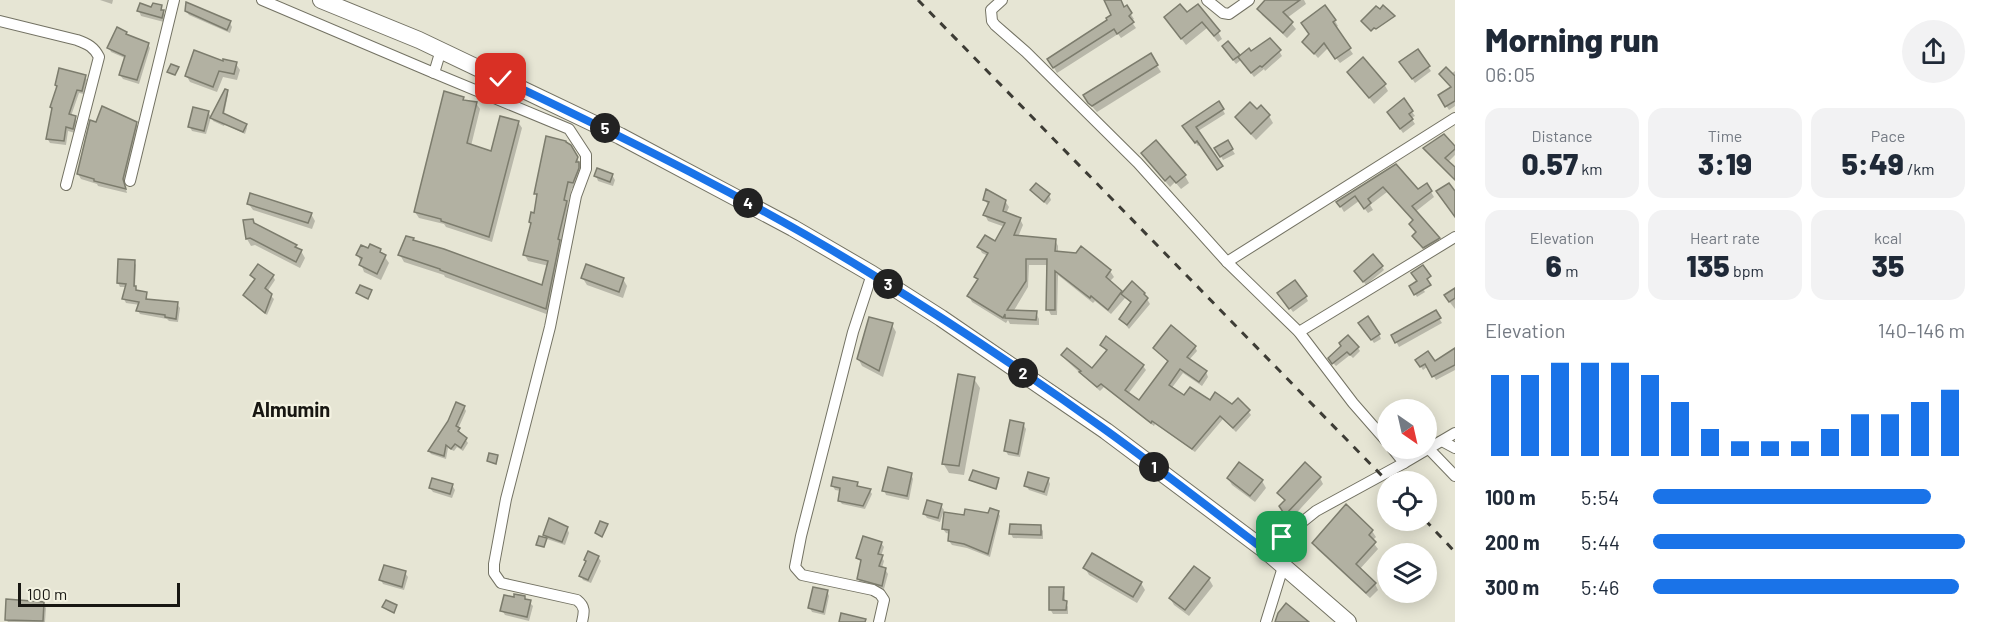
<!DOCTYPE html>
<meta charset="utf-8">
<style>
body{margin:0;font-family:Barlow,sans-serif;background:#f2f2f3;color:#1f2937;height:100vh;display:flex;flex-direction:column;font-size:22px;white-space:nowrap}
*{box-sizing:border-box;margin:0}
p{font-size:20px;color:#747a83}
.icon{flex:none;width:33px;height:33px;fill:none;stroke:currentColor;stroke-width:2;stroke-linecap:round;stroke-linejoin:round}
.map{position:relative;flex:1;overflow:hidden}
.drawer{display:flex;flex-direction:column;background:#fff;width:540px}
.drawer>*{flex:none}
.needle{width:39px;rotate:146deg}
.tools{position:absolute;left:1377px;top:399px;display:grid;gap:12px}
.tools a{display:grid;place-items:center;width:60px;height:60px;border-radius:50%;background:#fff;box-shadow:0 3px 15px #0003;font-size:30px}
.scale{position:absolute;left:18px;bottom:15px;width:162px;box-sizing:border-box;padding-left:6px;border:3px solid #181712;border-top:0;font-size:16px;line-height:21px;white-space:nowrap;color:#181712;-webkit-text-stroke:4px #f3f2e1;paint-order:stroke}
.pin{position:absolute;display:grid;place-items:center;width:51px;height:51px;color:#fff;margin:-26px;border-radius:12px;box-shadow:0 3px 9px #0006}
.km{position:absolute;width:30px;height:30px;margin:-15px;border-radius:50%;background:#222;color:#fff;font-size:16px;line-height:30px;text-align:center}
.round{display:grid;place-items:center;flex:none;width:63px;height:63px;border-radius:32px;background:#f2f2f3}
.overview{display:flex;align-items:center;justify-content:space-between;height:102px;padding:0 30px}
h1{font-size:33px;font-weight:800;line-height:45px}
.metrics{display:grid;grid-template-columns:repeat(3,1fr);gap:9px;height:102px;padding:6px 30px}
.metrics div{display:grid;align-content:center;border-radius:15px;background:#f2f2f3;text-align:center}
.metrics b{font-size:30px;font-weight:800}
.metrics small{font-size:16px;font-weight:400}
.metrics p{font-size:16px}
.chart{height:168px;padding:12px 30px}
.chart p{display:flex;justify-content:space-between}
.chart svg{width:100%;height:108px;margin-top:6px;stroke:#1a73e8;stroke-width:6}
ul{padding:0 30px;list-style:none;font-size:20px}
li{display:grid;grid-template-columns:96px 72px 1fr;align-items:center;height:45px}
li i{height:15px;border-radius:8px;background:#1a73e8}
main{display:flex;flex:1;min-height:0}
.map>svg:first-child{display:block}
</style>
<main>
<div class="map">
<svg width="1455" height="622" viewBox="0 0 1455 622">
<rect width="100%" height="100%" fill="#e6e5d4"/>
<g fill="#0003">
<path d="M100 0H113L112 4Z"/>
<path d="M1105 0H1120L1124 8 1126 7 1134 19 1131 21 1136 28 1121 38 1118 34 1057 73 1049 59 1109 20 1113 16Z"/>
<path d="M1267 0H1304L1306 4 1287 18 1296 29 1287 38 1262 15 1259 9Z"/>
<path d="M1197 6 1218 32 1222 39 1218 42 1207 28 1186 45 1166 18 1187 14Z"/>
<path d="M161 7 165 16 164 22 141 16 139 11Z"/>
<path d="M186 11 230 23 232 27 230 33 189 15Z"/>
<path d="M1335 21 1338 26 1335 28 1353 54 1340 63 1328 48 1318 58 1304 42Z"/>
<path d="M126 33 128 36 148 44 150 48 139 84 123 79 120 75 125 58 111 52 109 47Z"/>
<path d="M1228 43 1239 58 1251 53 1279 51 1282 56 1265 71 1264 69 1254 77 1241 60 1236 64 1226 51Z"/>
<path d="M1417 51 1431 71 1415 83 1404 67Z"/>
<path d="M1150 55 1161 72 1097 112 1089 103Z"/>
<path d="M224 63 236 64 240 70 237 80 223 77 217 92 190 82 186 75Z"/>
<path d="M1455 71V106L1449 110 1440 96 1452 88 1440 74H1451Z"/>
<path d="M1349 72 1384 84 1388 91 1374 104Z"/>
<path d="M85 76 87 80 84 94 79 93 71 116 75 117 77 122 75 133 68 131 66 145 50 143 47 138 53 110Z"/>
<path d="M227 91 228 94 224 115 246 125 247 128 245 134 225 124 224 126 213 121 212 118Z"/>
<path d="M463 98 465 102 476 103 480 109 471 146 492 153 518 122 522 128 492 242 446 227 444 224 419 218 415 212Z"/>
<path d="M1219 103 1225 114 1198 131 1201 144 1198 146 1186 130Z"/>
<path d="M1257 111 1269 116 1273 123 1256 140 1241 124 1237 117Z"/>
<path d="M208 112 211 117 206 134 192 131 190 127Z"/>
<path d="M1412 112 1415 116 1411 118 1415 124 1403 133 1391 116Z"/>
<path d="M136 123 139 128 125 186 127 193 98 186 97 184 81 179 78 174Z"/>
<path d="M1227 142 1235 154 1223 160 1216 148Z"/>
<path d="M1455 148V155L1448 162 1455 169V180L1425 149Z"/>
<path d="M1142 154 1185 176 1189 183 1181 189 1175 182 1170 187Z"/>
<path d="M577 158 581 165 580 167 582 171 576 189 572 188 568 204 570 209 549 315 445 277 444 275 404 262 400 255 413 239 414 242 543 287 549 266 528 261 525 255 538 197 536 193Z"/>
<path d="M1396 166 1418 191 1431 192 1434 197 1415 212 1442 244 1427 253 1414 236 1417 233 1411 225 1414 222 1387 192 1370 205 1373 210 1368 213 1359 201 1344 212 1338 202Z"/>
<path d="M612 175 615 180 613 186 598 181 596 176Z"/>
<path d="M1032 190 1049 195 1051 200 1047 205Z"/>
<path d="M985 200 1005 201 1009 207 1006 214 1020 219 1023 225 1018 237 1055 240 1058 246V252L1110 271 1114 277 1109 282 1122 294 1132 283 1144 294 1150 304 1129 329 1121 319 1132 303 1125 298 1111 314 1095 301 1093 303 1058 275 1057 315H1051L1048 309V265H1029L1028 287 1013 312 1036 313 1039 319V325L1010 324 1008 320 1006 323 972 302 969 296 978 281 976 277 988 256 982 253 979 247 996 243 1005 227 988 221 985 215 989 207Z"/>
<path d="M248 203 311 214 315 221 312 229 253 210Z"/>
<path d="M253 220 256 226 295 246 301 251 305 258 300 268 255 245 251 246 247 239Z"/>
<path d="M380 250 389 263 381 280 364 272 358 255Z"/>
<path d="M134 261 136 265 135 288 138 292 146 294 148 300 177 304 180 308 178 322 169 321 167 319 140 314 138 311 140 305 126 303 124 299 126 287H120L118 283Z"/>
<path d="M259 266 273 276 275 280 267 292 274 299 267 315 247 299 244 295 256 281 252 275Z"/>
<path d="M1382 267 1384 270 1366 285 1358 274Z"/>
<path d="M582 277 623 279 627 286 623 298 587 285Z"/>
<path d="M1419 282 1425 292 1417 297 1411 286Z"/>
<path d="M1455 290V309L1448 300Z"/>
<path d="M1282 297H1306L1308 301 1293 312Z"/>
<path d="M1435 312 1442 323 1399 347 1393 336Z"/>
<path d="M892 325 896 332 883 377 862 366 858 358Z"/>
<path d="M1363 328 1379 334 1381 339 1374 343Z"/>
<path d="M1102 345 1143 366 1146 370 1128 394 1139 402 1169 363 1155 348 1195 347 1197 351 1189 360 1206 372 1208 377 1202 386 1183 373 1171 389 1184 397 1233 406 1248 411 1251 415 1236 432 1223 419 1195 452 1155 424 1154 426 1104 387 1100 391 1066 360 1063 356 1092 370 1107 352Z"/>
<path d="M1342 347 1358 348 1360 351 1353 358 1350 355 1336 366 1332 362Z"/>
<path d="M1455 353V370L1436 380 1428 366 1423 370 1417 361 1435 363Z"/>
<path d="M974 379 980 388 964 475 949 473 943 463Z"/>
<path d="M464 407 466 411 458 429 468 443 463 451 457 447 454 451 448 448 446 459 431 454 429 451Z"/>
<path d="M1023 424 1026 429 1020 457 1008 455 1006 451Z"/>
<path d="M911 474 913 479 909 500 886 495 884 490Z"/>
<path d="M1228 478 1262 481 1266 488 1255 502 1232 485Z"/>
<path d="M1320 478 1323 484 1290 520 1284 513 1285 502 1279 493Z"/>
<path d="M1048 479 1050 484 1047 496 1029 490 1026 486Z"/>
<path d="M971 480H998L999 481 997 489Z"/>
<path d="M857 484 859 488 870 491 872 494 865 509 842 504 839 500 841 491 835 490 833 486Z"/>
<path d="M452 485 455 490 452 498 433 492 430 488Z"/>
<path d="M941 506 944 510 940 522 927 518 924 513Z"/>
<path d="M998 512 1000 516 990 557 967 548 952 545 949 541 950 534 946 533 943 529 965 517 990 515Z"/>
<path d="M1356 516 1372 531 1376 537 1372 541 1378 549 1359 570 1375 584 1378 590 1370 598 1317 549 1314 543Z"/>
<path d="M1040 527 1043 531V539L1013 538 1011 534Z"/>
<path d="M567 528 569 533 565 545 547 539 545 535Z"/>
<path d="M881 543 884 547 881 556 884 561 882 568 885 569 888 574 884 589 861 583 858 579 862 563 858 558Z"/>
<path d="M598 557 601 561 591 583 583 580 581 576Z"/>
<path d="M1085 568 1141 583 1145 590 1137 603 1089 575Z"/>
<path d="M405 573 408 577 404 590 383 584 381 580Z"/>
<path d="M1209 579 1213 586 1189 616 1174 605 1170 598Z"/>
<path d="M1063 588 1065 593V602L1068 607V614H1053L1050 609Z"/>
<path d="M827 591 829 596 825 615 812 612 810 608Z"/>
<path d="M524 597 533 606 529 621 505 615 502 610 515 599Z"/>
<path d="M43 603 46 608 45 622H8L6 619Z"/>
</g>
<g fill="#b2b1a2" stroke="#7c7c6d" stroke-width="1.5">
<path d="M1104 0H1121L1124 7 1127 5 1132 13 1129 16 1134 22 1117 34 1114 29 1053 68 1047 59 1107 20 1106 18 1111 15Z"/>
<path d="M1265 0H1300L1283 12 1293 22 1283 33 1257 9Z"/>
<path d="M186 2 231 21 227 30 185 11Z"/>
<path d="M140 3 151 7 153 3 162 5 161 10H164L162 18 137 11Z"/>
<path d="M1180 4 1187 12 1198 4 1220 31 1214 36 1202 22 1181 39 1164 17Z"/>
<path d="M1325 5 1336 20 1333 22 1351 48 1335 59 1324 43 1314 54 1302 42 1309 34 1301 23Z"/>
<path d="M1383 5 1395 16 1376 29 1374 28 1371 31 1361 21 1376 6 1380 9Z"/>
<path d="M117 27 127 32 126 34 149 43 137 80 119 75 125 56 107 48Z"/>
<path d="M1270 38 1281 50 1262 67 1260 66 1251 73 1238 57 1249 48 1251 51Z"/>
<path d="M1228 41 1240 55 1233 60 1222 46Z"/>
<path d="M1418 49 1430 66 1412 79 1399 62Z"/>
<path d="M194 50 223 61V59L237 62 234 74 219 71 213 87 185 76Z"/>
<path d="M1151 53 1158 65 1092 106 1088 103 1083 95Z"/>
<path d="M1363 57 1386 84 1369 98 1347 72Z"/>
<path d="M171 64 179 67 175 75 167 72Z"/>
<path d="M1446 67 1455 76V101L1445 107 1438 95 1451 87 1439 74Z"/>
<path d="M59 68 86 75 82 91 77 90 69 114 76 116 73 129 66 127 64 141 46 139 52 108 50 107 57 86 55 85Z"/>
<path d="M225 89 228 90 223 113 247 124 243 132 210 118Z"/>
<path d="M444 91 464 97 463 100 477 102 467 143 491 151 500 116 519 121 489 237 441 221V219L414 212Z"/>
<path d="M1404 98 1413 111 1409 114 1413 119 1400 129 1387 112Z"/>
<path d="M1219 101 1224 109 1196 127 1223 166 1217 170 1197 141 1195 143 1182 126Z"/>
<path d="M1250 102 1257 109 1261 105 1270 115 1251 134 1235 117Z"/>
<path d="M102 106 137 122 123 179 126 189 94 181V179L77 174 90 120 96 122Z"/>
<path d="M193 107 209 111 204 131 188 127Z"/>
<path d="M1444 134 1455 146V149L1445 158 1455 167V180L1423 148Z"/>
<path d="M546 136 566 141V142L571 145 578 157 576 162H579V168L573 183 568 182 564 200 567 201 558 239 560 240 546 309 440 270V269L398 255 406 236 414 238 413 240 444 249 542 285 548 261 523 255 531 223 529 222 531 212 534 213 537 194H534Z"/>
<path d="M1156 140 1186 175 1176 183 1170 176 1165 181 1141 153Z"/>
<path d="M1228 140 1233 149 1220 157 1214 148Z"/>
<path d="M1396 164 1418 189 1427 183 1432 191 1412 206 1440 238 1423 248 1412 236 1416 232 1409 224 1413 220 1383 187 1368 199 1371 203 1364 209 1355 196 1340 207 1336 202Z"/>
<path d="M597 168 613 174 610 182 594 176Z"/>
<path d="M1036 183 1050 194 1044 202 1030 190Z"/>
<path d="M1449 183 1455 191V217L1436 191Z"/>
<path d="M986 189 1006 200 1003 211 1021 218 1014 235 1056 239 1055 251 1076 253 1081 246 1111 270 1106 277 1122 291 1108 310 1091 296 1090 298 1055 271V310H1046L1047 259H1026V281L1007 310 1037 311 1036 320 1005 318V314L1003 318 967 296 978 279 974 277 988 253 977 247 985 235 995 241 1005 223 983 215 989 202 983 200Z"/>
<path d="M250 193 312 213 308 223 247 204Z"/>
<path d="M253 219 254 223 297 245 295 247 302 250 296 262 250 238 246 239 243 220Z"/>
<path d="M370 244 381 249 380 252 386 255 377 274 359 265 362 258 356 255 361 245 368 248Z"/>
<path d="M1373 254 1383 266 1363 282 1354 271Z"/>
<path d="M118 259 135 260 134 286H136V290L147 292 146 299 178 302 176 319 165 317V315L136 311 139 302 122 299 126 284 117 283Z"/>
<path d="M258 264 274 275 265 288 272 294 265 313 243 295 255 279 250 275Z"/>
<path d="M586 264 624 278 619 292 581 278Z"/>
<path d="M1423 265 1431 276 1427 279 1431 285 1414 295 1409 286 1417 281 1411 273Z"/>
<path d="M1295 280 1307 296 1289 309 1277 293Z"/>
<path d="M1132 281 1145 293 1144 294 1148 298 1127 325 1119 319 1131 302 1121 294Z"/>
<path d="M360 285 372 290 368 299 356 293Z"/>
<path d="M1455 288V298L1449 302 1444 295Z"/>
<path d="M1436 310 1441 318 1395 343 1391 335Z"/>
<path d="M1368 316 1380 334 1371 340 1358 323Z"/>
<path d="M869 317 893 323 879 371 857 359Z"/>
<path d="M1171 325 1196 346 1187 357 1207 371 1199 382 1180 369 1169 385 1184 395 1190 387 1210 400 1215 392 1232 404 1238 398 1250 410 1233 428 1220 416 1192 449 1152 421 1151 423 1101 384 1097 387 1079 372 1081 371 1061 355 1067 348 1092 368 1107 350 1100 345 1106 336 1144 365 1125 390 1139 400 1168 361 1153 348Z"/>
<path d="M1348 335 1359 347 1350 355 1347 352 1332 364 1328 358 1341 346 1339 343Z"/>
<path d="M1455 348V365L1432 377 1425 364 1420 367 1415 360 1428 351 1435 361Z"/>
<path d="M958 374 975 377 959 466 942 464Z"/>
<path d="M456 402 465 406 456 426 460 428 458 431 467 438 461 448 455 444 451 449 446 445 444 456 428 451 448 421Z"/>
<path d="M1010 420 1024 423 1018 454 1004 451Z"/>
<path d="M489 453 498 455 496 464 487 461Z"/>
<path d="M1239 462 1263 480 1250 496 1227 478Z"/>
<path d="M1305 462 1321 477 1285 515 1279 506 1285 500 1277 493Z"/>
<path d="M888 467 912 473 907 496 882 491Z"/>
<path d="M973 470 999 478 996 489 969 480Z"/>
<path d="M1028 472 1049 478 1044 492 1024 486Z"/>
<path d="M833 477 858 482 857 486 871 489 863 506 838 501 840 488 831 486Z"/>
<path d="M432 478 453 484 450 494 429 488Z"/>
<path d="M927 500 942 504 938 518 923 514Z"/>
<path d="M1346 504 1373 530 1369 535 1376 542 1356 564 1376 583 1366 593 1312 543Z"/>
<path d="M990 508 999 511 988 554 964 544 948 541 949 530 942 529 944 512 964 515 965 509 988 513Z"/>
<path d="M549 518 568 527 562 542 543 535Z"/>
<path d="M600 521 608 524 602 537 595 533Z"/>
<path d="M1010 524 1041 525V535L1009 534Z"/>
<path d="M539 536 547 538 544 547 536 545Z"/>
<path d="M863 536 882 542 878 554 883 555 879 566 886 568 882 586 857 579 861 560 856 558Z"/>
<path d="M588 551 599 556 588 580 579 576 586 561 584 560Z"/>
<path d="M1092 553 1142 582 1133 597 1083 568Z"/>
<path d="M384 565 406 571 402 587 379 580Z"/>
<path d="M1194 566 1210 578 1185 610 1169 598Z"/>
<path d="M813 587 828 590 823 612 808 608Z"/>
<path d="M1049 587H1064L1063 600 1067 601 1066 610H1049Z"/>
<path d="M514 594 525 596V599L531 600 527 617 500 611 504 595 514 597Z"/>
<path d="M6 599 44 602 43 621 5 620Z"/>
<path d="M386 600 397 605 394 613 382 607Z"/>
<path d="M1286 603 1309 622H1275L1278 613Z"/>
<path d="M841 613 866 619 865 622H839Z"/>
</g>
<g fill="none" stroke-linecap="round" stroke-linejoin="round">
<g stroke="#737263" stroke-width="12">
<g id="minor">
<path d="M262 0 434 73"/>
<path d="M1002 0 991 10 992 21 995 25 1026 52 1138 163 1227 262 1299 332 1353 403 1388 443"/>
<path d="M1207 0 1223 13 1229 14 1249 0"/>
<path d="M0 21 77 40C88 44 94 47 99 57L66 185"/>
<path d="M441 50 434 73 569 129 586 155V169L576 196 550 327 506 499 494 564V573L501 583 577 600C586 607 584 613 582 622"/>
<path d="M130 181 174 0"/>
<path d="M1227 262 1455 118"/>
<path d="M872 274 853 332 801 536 795 567 802 575 873 590 880 594 884 600 879 622"/>
<path d="M1299 332 1455 237"/>
<path d="M1442 441 1455 448"/>
<path d="M1392 448 1404 463"/>
<path d="M1429 449 1455 476"/>
<path d="M1266 551 1316 511 1404 463 1455 433"/>
<path d="M1266 622 1283 567"/>
</g>
</g>
<g stroke="#737263" stroke-width="18">
<path id="primary" d="M321 0 419 40 620 136 793 228 872 274 941 318 1106 431 1266 551 1348 622"/>
</g>
<use href="#minor" stroke="#fff" stroke-width="10"/>
<use href="#primary" stroke="#fff" stroke-width="16"/>
<g stroke="#3d3c35" stroke-width="3" stroke-dasharray="8 8" stroke-linecap="butt">
<path d="M918 0 1388 482"/>
<path d="M1425 520 1455 552"/>
</g>
</g>
<g fill="none" stroke-linecap="round" stroke-linejoin="round">
<g stroke="#fff" stroke-width="12">
<path id="route" d="M501 79C627 139 754 201 873 275 953 324 1031 376 1107 431 1161 470 1213 511 1266 551L1282 537"/>
</g>
<use href="#route" stroke="#1a73e8" stroke-width="8"/>
</g>
<g text-anchor="middle" dominant-baseline="central" stroke-width="4.5" stroke-linejoin="round" paint-order="stroke">
<g font-size="20" font-weight="bold" fill="#181712" stroke="#f3f2e1">
<text x="291" y="409">Almumin</text>
</g>
</g>
</svg>
<div class="tools">
<a><svg class="needle" viewBox="-14 -14 28 28"><path d="M0-13l5 13h-10z" fill="#e53935"/><path d="M0 13l5-13h-10z" fill="#747a83"/></svg></a>
<a><svg class="icon" aria-label="locate" viewBox="0 0 24 24"><circle cx="12" cy="12" r="6"/><path d="M12 2v4M12 18v4M2 12h4M18 12h4"/></svg></a>
<a><svg class="icon" aria-label="layers" viewBox="0 0 24 24"><path d="M12 4l9 5-9 5-9-5zM3 14l9 5 9-5"/></svg></a>
</div>
<div class="scale">100 m</div>
<div class="pin" style="left:1282px;top:537px;background:#1e9e55"><svg class="icon" aria-label="arrive" viewBox="0 0 24 24"><path d="M6 21V4h12l-3 4 3 4H6"/></svg></div>
<div class="pin" style="left:501px;top:79px;background:#d93025"><svg class="icon" aria-label="check" viewBox="0 0 24 24"><path d="M5 12l5 5 9-10"/></svg></div>
<b class="km" style="left:1154px;top:467px">1</b>
<b class="km" style="left:1023px;top:373px">2</b>
<b class="km" style="left:888px;top:284px">3</b>
<b class="km" style="left:748px;top:203px">4</b>
<b class="km" style="left:605px;top:128px">5</b>
</div>
<section class="drawer">
<div class="overview"><div><h1>Morning run</h1><p>06:05</p></div><a class="round"><svg class="icon" aria-label="share" viewBox="0 0 24 24"><path d="M12 15V3M7 8l5-5 5 5M5 13v7h14v-7"/></svg></a></div>
<div class="metrics">
<div><p>Distance</p><b>0.57<small> km</small></b></div>
<div><p>Time</p><b>3:19</b></div>
<div><p>Pace</p><b>5:49<small> /km</small></b></div>
</div>
<div class="metrics">
<div><p>Elevation</p><b>6<small> m</small></b></div>
<div><p>Heart rate</p><b>135<small> bpm</small></b></div>
<div><p>kcal</p><b>35</b></div>
</div>
<div class="chart"><p><span>Elevation</span>140–146 m</p>
<svg viewBox="0 0 160 44" preserveAspectRatio="none"><path d="M5 44V11M15 44V11M25 44V6M35 44V6M45 44V6M55 44V11M65 44V22M75 44V33M85 44V38M95 44V38M105 44V38M115 44V33M125 44V27M135 44V27M145 44V22M155 44V17"/></svg>
</div>
<ul>
<li><b>100 m</b>5:54<i style="width:89%"></i></li>
<li><b>200 m</b>5:44<i style="width:100%"></i></li>
<li><b>300 m</b>5:46<i style="width:98%"></i></li>
</ul>
</section>
</main>
